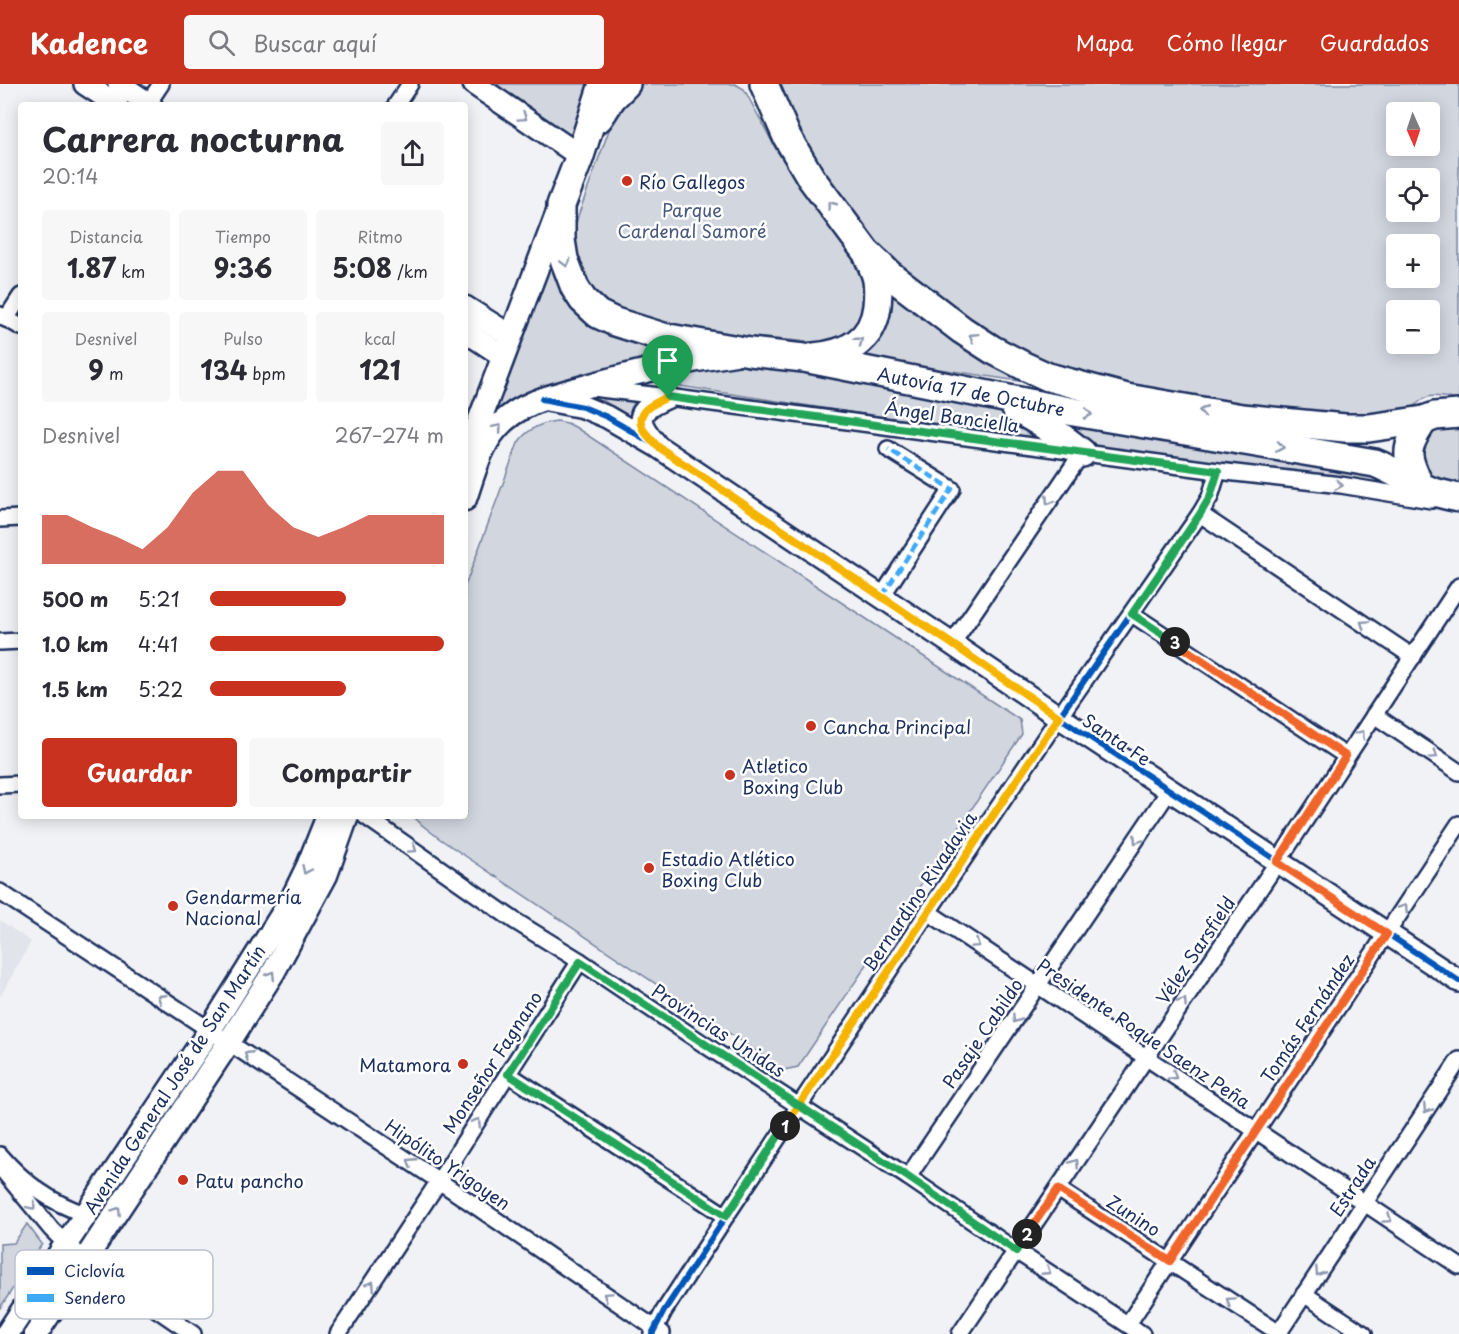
<!DOCTYPE html>
<html lang="es">
<meta charset="utf-8">
<style>
body{margin:0;font-family:"Playpen Sans",sans-serif;background:#f7f7f7;color:#2b2b33;height:100vh;display:flex;flex-direction:column;font-size:22px;white-space:nowrap}
*{box-sizing:border-box;margin:0}
p{font-size:20px;color:#7c7c81}
.icon{flex:none;width:33px;height:33px;fill:none;stroke:currentColor;stroke-width:2;stroke-linecap:round;stroke-linejoin:round}
.map{position:relative;flex:1;overflow:hidden}
.panel{position:absolute;left:18px;top:18px;width:450px;height:717px;display:flex;flex-direction:column;background:#fff;border-radius:6px;box-shadow:0 3px 15px #0003}
.panel>*{flex:none}
.needle{width:39px;rotate:177deg}
.fabs{position:absolute;left:1386px;top:18px;display:grid;gap:12px}
.fabs a{display:grid;place-items:center;width:54px;height:54px;border-radius:6px;background:#fff;box-shadow:0 3px 15px #0003;font-size:30px}
.pin{position:absolute;display:grid;place-items:center;width:51px;height:51px;color:#fff;margin:-62px -26px;border-radius:50% 50% 50% 0;rotate:-45deg;box-shadow:0 0 6px #0007}
.pin .icon{rotate:45deg}
.km{position:absolute;width:30px;height:30px;margin:-15px;border-radius:50%;background:#222;color:#fff;font-size:16px;line-height:30px;text-align:center}
.round{display:grid;place-items:center;flex:none;width:63px;height:63px;border-radius:6px;background:#f7f7f7}
.summary{display:flex;align-items:center;justify-content:space-between;height:102px;padding:0 24px}
h1{font-size:33px;font-weight:700;line-height:45px}
.stats{display:grid;grid-template-columns:repeat(3,1fr);gap:9px;height:102px;padding:6px 24px}
.stats div{display:grid;align-content:center;border-radius:6px;background:#f7f7f7;text-align:center}
.stats b{font-size:26px;font-weight:700}
.stats small{font-size:16px;font-weight:400}
.stats p{font-size:16px}
.chart{height:168px;padding:12px 24px}
.chart p{display:flex;justify-content:space-between}
.chart svg{width:100%;height:108px;margin-top:6px;fill:#c8321e;opacity:.7}
.primary-button{display:flex;gap:12px;margin-top:auto;padding:12px 24px}
.primary-button a{flex:1;height:69px;border-radius:6px;background:#c8321e;color:#fff;font-size:24px;font-weight:700;line-height:69px;text-align:center}
.primary-button a+a{background:#f7f7f7;color:#2b2b33}
ul{padding:0 24px;list-style:none;font-size:20px}
li{display:grid;grid-template-columns:96px 72px 1fr;align-items:center;height:45px}
li i{height:15px;border-radius:8px;background:#c8321e}
header{display:flex;align-items:center;gap:36px;box-sizing:border-box;height:84px;padding:0 30px;background:#c8321e;color:#fff}
header strong{font-size:28px}
nav{display:flex;gap:33px;margin-inline-start:auto;font-size:21px}
.search{width:420px;height:54px;background:#f7f7f7;display:flex;align-items:center;gap:15px;box-sizing:border-box;padding:0 21px;border-radius:6px;color:#7c7c81;font-size:22px}
.map>svg:first-child{display:block}
</style>
<header>
<strong>Kadence</strong>
<div class="search"><svg class="icon" aria-label="search" viewBox="0 0 24 24"><circle cx="10" cy="10" r="6"/><path d="M15 15l6 6"/></svg>Buscar aquí</div>
<nav><a>Mapa</a><a>Cómo llegar</a><a>Guardados</a></nav>
</header>
<div class="map">
<svg width="1459" height="1250" viewBox="0 0 1459 1250">
<rect width="100%" height="100%" fill="#f1f2f5"/>
<filter id="ink" filterUnits="userSpaceOnUse"><feTurbulence type="fractalNoise" baseFrequency=".0167" numOctaves="2"/><feDisplacementMap in="SourceGraphic" scale="12" xChannelSelector="R" yChannelSelector="G"/><feConvolveMatrix kernelMatrix="1 2 1 2 8 2 1 2 1" color-interpolation-filters="sRGB"/></filter>
<g filter="url(#ink)">
<path fill="#e1e4ea" d="M0 836 31 858 0 913Z"/>
<g fill="#d2d6df" stroke="#76829e" stroke-width="1.5" fill-rule="evenodd">
<path d="M483 0H595L577 60Z"/>
<path d="M642 0H735L744 5 777 67 830 143 857 173 864 189 866 229 849 249 837 255 823 259 751 253 663 241 637 236 590 210 573 171 574 148 578 132 618 21Z"/>
<path d="M775 0H1459V316C1437 312 1426 306 1411 327L1351 336 1157 310 1085 292 1050 279 1010 261 968 235 920 200 869 155 816 84ZM1396 28H1430V62H1396ZM1396 94H1430V128H1396ZM1396 160H1430V194H1396ZM1396 226H1430V260H1396Z"/>
<path d="M554 161 563 198 680 263 596 287 564 299 504 329 495 327Z"/>
<path d="M888 197 1052 302 848 271Z"/>
<path d="M743 277 978 313 1063 361 634 295Z"/>
<path d="M593 309 637 314 631 324 629 334Z"/>
<path d="M557 337 567 339 575 343 1020 636 1022 650 798 983 784 986 440 755 422 741 413 732H465V502L518 359C527 345 540 339 557 337Z"/>
<path d="M1052 337 1370 383 1422 410 1083 363Z"/>
<path d="M1459 341V400C1452 399 1442 398 1435 395 1419 385 1417 354 1435 345 1442 342 1452 342 1459 341Z"/>
<path d="M27 1140 42 1160 0 1224V1160L14 1159Z"/>
</g>
<g fill="none" stroke-linecap="round" stroke-linejoin="round">
<g stroke="#1b2f5e" stroke-width="20">
<g id="street">
<path d="M147 21 161 0"/>
<path d="M396 21 410 0"/>
<path d="M0 231 21 243"/>
<path d="M6 235 21 212"/>
<path d="M592 304 668 313 1218 387 1341 401 1431 416"/>
<path d="M1200 430 1413 573"/>
<path d="M0 435 21 434"/>
<path d="M882 512 952 405 888 365"/>
<path d="M1132 530 1346 672"/>
<path d="M0 558 21 557"/>
<path d="M952 560 1082 369"/>
<path d="M1374 631 1459 688"/>
<path d="M0 701 21 700"/>
<path d="M365 732 515 837 580 877 699 957 908 1093 1016 1167 1142 1250"/>
<path d="M0 808 439 1097 662 1249"/>
<path d="M928 828 1459 1182"/>
<path d="M508 990 726 1132"/>
<path d="M0 1071C23 1098 51 1119 85 1130"/>
<path d="M0 1083 51 1145 66 1160 85 1176 193 1250"/>
<path d="M908 1093 1169 707"/>
<path d="M1058 1105 1279 1249"/>
<path d="M1304 1210 1364 1250"/>
<path d="M1128 1240 1459 740"/>
<path d="M338 1250 439 1097 580 877"/>
<path d="M652 1250 664 1227 726 1132 928 828 1059 633 1200 430 1210 413 1218 387"/>
<path d="M960 1250 1277 779 1459 502"/>
<path d="M1278 1250 1459 976"/>
</g>
</g>
<g stroke="#1b2f5e" stroke-width="26">
<g id="secondary">
<path d="M85 0 117 21"/>
<path d="M119 0 151 21"/>
<path d="M474 0 580 72"/>
<path d="M465 223 511 252"/>
<path d="M465 247 503 272"/>
<path d="M542 315 583 323 607 333 657 362 952 560 1059 633 1459 897"/>
<path d="M655 359C632 333 639 326 668 313"/>
</g>
</g>
<g stroke="#1b2f5e" stroke-width="27">
<g id="primary">
<path d="M466 372 558 128"/>
<path d="M465 415C473 392 480 363 497 344 519 318 556 311 587 302 636 288 685 277 735 270"/>
<path d="M7 1250 66 1160 210 946 293 813 308 782 328 732"/>
<path d="M36 1250 229 958 274 887 326 791 347 732"/>
</g>
</g>
<g stroke="#1b2f5e" stroke-width="32">
<g id="highway">
<path d="M603 0 580 72 561 121V156L564 175 575 204 583 216 598 230 615 238 663 253 750 268 804 274 1074 328 1375 379C1395 387 1412 399 1431 407 1440 410 1450 412 1459 414"/>
<path d="M764 0 787 53 811 94 866 168 890 191 962 246 993 266 1024 282 1048 293 1127 314 1242 334 1345 344H1369L1424 336 1435 332 1459 330"/>
<path d="M599 34 612 14 626 0"/>
<path d="M814 273C847 270 873 257 877 222 878 211 879 199 875 189 873 183 870 177 868 172"/>
<path d="M1016 325C1040 337 1061 352 1082 369"/>
<path d="M1420 402C1405 371 1404 365 1424 336"/>
</g>
</g>
<use href="#street" stroke="#fff" stroke-width="15"/>
<use href="#secondary" stroke="#fff" stroke-width="21"/>
<use href="#primary" stroke="#fff" stroke-width="22"/>
<use href="#highway" stroke="#fff" stroke-width="27"/>
<path stroke="#3fa9f5" stroke-width="4.5" stroke-dasharray="9 4.5" stroke-linecap="butt" d="M882 512 952 405 888 365"/>
<g stroke="#fff" stroke-width="10">
<g id="cycleway">
<path d="M542 315 583 323 607 333 657 362 952 560 1059 633 1459 897"/>
<path d="M652 1250 664 1227 726 1132 928 828 1059 633 1200 430 1210 413 1218 387"/>
</g>
</g>
<use href="#cycleway" stroke="#0057b8" stroke-width="6"/>
</g>
<defs><path id="oneway-chevron" d="M-2-3.5L2.5 0L-2 3.5" fill="none" stroke-width="1.6" stroke-linecap="round" stroke-linejoin="round" transform="scale(1.5)"/></defs>
<g stroke="#8d97ae">
<use href="#oneway-chevron" transform="translate(523 33) rotate(34)"/>
<use href="#oneway-chevron" transform="translate(831 121) rotate(-127)"/>
<use href="#oneway-chevron" transform="translate(566 179) rotate(76)"/>
<use href="#oneway-chevron" transform="translate(973 253) rotate(-148)"/>
<use href="#oneway-chevron" transform="translate(859 257) rotate(-39)"/>
<use href="#oneway-chevron" transform="translate(1203 327) rotate(-170)"/>
<use href="#oneway-chevron" transform="translate(1088 330) rotate(10)"/>
<use href="#oneway-chevron" transform="translate(498 344) rotate(-50)"/>
<use href="#oneway-chevron" transform="translate(1280 363) rotate(10)"/>
<use href="#oneway-chevron" transform="translate(1339 401) rotate(8)"/>
<use href="#oneway-chevron" transform="translate(1049 417) rotate(124)"/>
<use href="#oneway-chevron" transform="translate(1364 540) rotate(-146)"/>
<use href="#oneway-chevron" transform="translate(1361 650) rotate(-56)"/>
<use href="#oneway-chevron" transform="translate(1434 671) rotate(34)"/>
<use href="#oneway-chevron" transform="translate(1137 756) rotate(124)"/>
<use href="#oneway-chevron" transform="translate(413 765) rotate(35)"/>
<use href="#oneway-chevron" transform="translate(306 786) rotate(115)"/>
<use href="#oneway-chevron" transform="translate(1404 824) rotate(-56)"/>
<use href="#oneway-chevron" transform="translate(976 860) rotate(34)"/>
<use href="#oneway-chevron" transform="translate(271 891) rotate(-58)"/>
<use href="#oneway-chevron" transform="translate(161 914) rotate(-147)"/>
<use href="#oneway-chevron" transform="translate(1183 918) rotate(-56)"/>
<use href="#oneway-chevron" transform="translate(1016 935) rotate(124)"/>
<use href="#oneway-chevron" transform="translate(248 971) rotate(-147)"/>
<use href="#oneway-chevron" transform="translate(1173 992) rotate(33)"/>
<use href="#oneway-chevron" transform="translate(1427 1025) rotate(124)"/>
<use href="#oneway-chevron" transform="translate(477 1038) rotate(-57)"/>
<use href="#oneway-chevron" transform="translate(411 1078) rotate(-147)"/>
<use href="#oneway-chevron" transform="translate(1075 1079) rotate(-56)"/>
<use href="#oneway-chevron" transform="translate(32 1122) rotate(50)"/>
<use href="#oneway-chevron" transform="translate(117 1127) rotate(-57)"/>
<use href="#oneway-chevron" transform="translate(1388 1135) rotate(34)"/>
<use href="#oneway-chevron" transform="translate(1047 1187) rotate(33)"/>
<use href="#oneway-chevron" transform="translate(1319 1188) rotate(123)"/>
<use href="#oneway-chevron" transform="translate(371 1201) rotate(-57)"/>
<use href="#oneway-chevron" transform="translate(607 1212) rotate(-146)"/>
<use href="#oneway-chevron" transform="translate(1230 1217) rotate(-146)"/>
</g>
</g>
<g fill="none" stroke-linecap="round" stroke-linejoin="round" filter="url(#ink)">
<g stroke="#fff" stroke-width="12">
<path id="split-1" d="M668 313C654 319 632 328 644 347 648 352 653 357 657 362L952 560 1059 633 785 1042"/>
</g>
<g stroke="#fff" stroke-width="12">
<path id="split-2" d="M785 1042 726 1132 508 990 580 878 908 1093 1016 1167 1027 1150"/>
</g>
<g stroke="#fff" stroke-width="12">
<path id="split-3" d="M1027 1150 1058 1105 1170 1177 1387 850 1277 778 1346 672 1175 558"/>
</g>
<g stroke="#fff" stroke-width="12">
<path id="split-4" d="M668 313 1218 387 1210 413 1200 430 1132 530 1175 558"/>
</g>
<use href="#split-1" stroke="#f5b400" stroke-width="8"/>
<use href="#split-2" stroke="#22a559" stroke-width="8"/>
<use href="#split-3" stroke="#f0652b" stroke-width="8"/>
<use href="#split-4" stroke="#22a559" stroke-width="8"/>
</g>
<g fill="#c8321e" stroke="#fff" stroke-width="2">
<circle cx="627" cy="97" r="6"/>
<circle cx="811" cy="642" r="6"/>
<circle cx="730" cy="691" r="6"/>
<circle cx="649" cy="784" r="6"/>
<circle cx="173" cy="822" r="6"/>
<circle cx="463" cy="980" r="6"/>
<circle cx="183" cy="1096" r="6"/>
</g>
<g text-anchor="middle" dominant-baseline="central" stroke-width="5" stroke-linejoin="round" paint-order="stroke">
<g font-size="18" fill="#1b2f5e" stroke="#fff" text-anchor="start">
<text x="639" y="97">Río Gallegos</text>
<text x="823" y="642">Cancha Principal</text>
<text x="742" y="681">Atletico<tspan x="742" dy="21">Boxing Club</tspan></text>
<text x="661" y="774">Estadio Atlético<tspan x="661" dy="21">Boxing Club</tspan></text>
<text x="185" y="812">Gendarmería<tspan x="185" dy="21">Nacional</tspan></text>
<text x="451" y="980" text-anchor="end">Matamora</text>
<text x="195" y="1096">Patu pancho</text>
</g>
<g font-size="18" fill="#49597e" stroke="#fff">
<text x="692" y="125">Parque<tspan x="692" dy="21">Cardenal Samoré</tspan></text>
</g>
<g font-size="18" fill="#1b2f5e" stroke="#fff">
<text transform="translate(971 307) rotate(11)">Autovía 17 de Octubre</text>
<text transform="translate(952 332) rotate(8)">Ángel Banciella</text>
<text transform="translate(1117 655) rotate(34)">Santa Fe</text>
<text transform="translate(919 807) rotate(-56)">Bernardino Rivadavia</text>
<text transform="translate(1195 866) rotate(-56)">Vélez Sarsfield</text>
<text transform="translate(1307 934) rotate(-56)">Tomás Fernández</text>
<text transform="translate(719 946) rotate(33)">Provincias Unidas</text>
<text transform="translate(982 949) rotate(-56)">Pasaje Cabildo</text>
<text transform="translate(1144 949) rotate(34)">Presidente Roque Saenz Peña</text>
<text transform="translate(492 978) rotate(-57)">Monseñor Fagnano</text>
<text transform="translate(174 995) rotate(-57)">Avenida General José de San Martín</text>
<text transform="translate(448 1080) rotate(34)">Hipólito Yrigoyen</text>
<text transform="translate(1352 1102) rotate(-57)">Estrada</text>
<text transform="translate(1134 1131) rotate(33)">Zunino</text>
</g>
</g>
<rect x="15" y="1166" width="198" height="69" rx="9" fill="#fff" stroke="#bbc1cf" stroke-width="1.5"/>
<rect x="27" y="1183" width="27" height="8" fill="#0057b8"/>
<rect x="27" y="1210" width="27" height="8" fill="#3fa9f5"/>
<g font-size="16" fill="#1b2f5e">
<text x="64" y="1193">Ciclovía</text>
<text x="64" y="1220">Sendero</text>
</g>
</svg>
<div class="fabs">
<a><svg class="needle" viewBox="-14 -14 28 28"><path d="M0-13l5 13h-10z" fill="#e53935"/><path d="M0 13l5-13h-10z" fill="#7c7c81"/></svg></a>
<a><svg class="icon" aria-label="locate" viewBox="0 0 24 24"><circle cx="12" cy="12" r="6"/><path d="M12 2v4M12 18v4M2 12h4M18 12h4"/></svg></a>
<a>+</a>
<a>−</a>
</div>
<div class="pin" style="left:668px;top:313px;background:#1e9e55"><svg class="icon" aria-label="arrive" viewBox="0 0 24 24"><path d="M6 21V4h12l-3 4 3 4H6"/></svg></div>
<b class="km" style="left:785px;top:1042px">1</b>
<b class="km" style="left:1027px;top:1150px">2</b>
<b class="km" style="left:1175px;top:558px">3</b>
<section class="panel">
<div class="summary"><div><h1>Carrera nocturna</h1><p>20:14</p></div><a class="round"><svg class="icon" aria-label="share" viewBox="0 0 24 24"><path d="M12 15V3M7 8l5-5 5 5M5 13v7h14v-7"/></svg></a></div>
<div class="stats">
<div><p>Distancia</p><b>1.87<small> km</small></b></div>
<div><p>Tiempo</p><b>9:36</b></div>
<div><p>Ritmo</p><b>5:08<small> /km</small></b></div>
</div>
<div class="stats">
<div><p>Desnivel</p><b>9<small> m</small></b></div>
<div><p>Pulso</p><b>134<small> bpm</small></b></div>
<div><p>kcal</p><b>121</b></div>
</div>
<div class="chart"><p><span>Desnivel</span>267–274 m</p>
<svg viewBox="0 0 160 44" preserveAspectRatio="none"><path d="M0 44V24L10 24L20 29L30 33L40 38L50 29L60 15L70 6L80 6L90 20L100 29L110 33L120 29L130 24L140 24L150 24L160 24V44z"/></svg>
</div>
<ul>
<li><b>500 m</b>5:21<i style="width:58%"></i></li>
<li><b>1.0 km</b>4:41<i style="width:100%"></i></li>
<li><b>1.5 km</b>5:22<i style="width:58%"></i></li>
</ul>
<div class="primary-button"><a>Guardar</a><a>Compartir</a></div>
</section>
</div>
